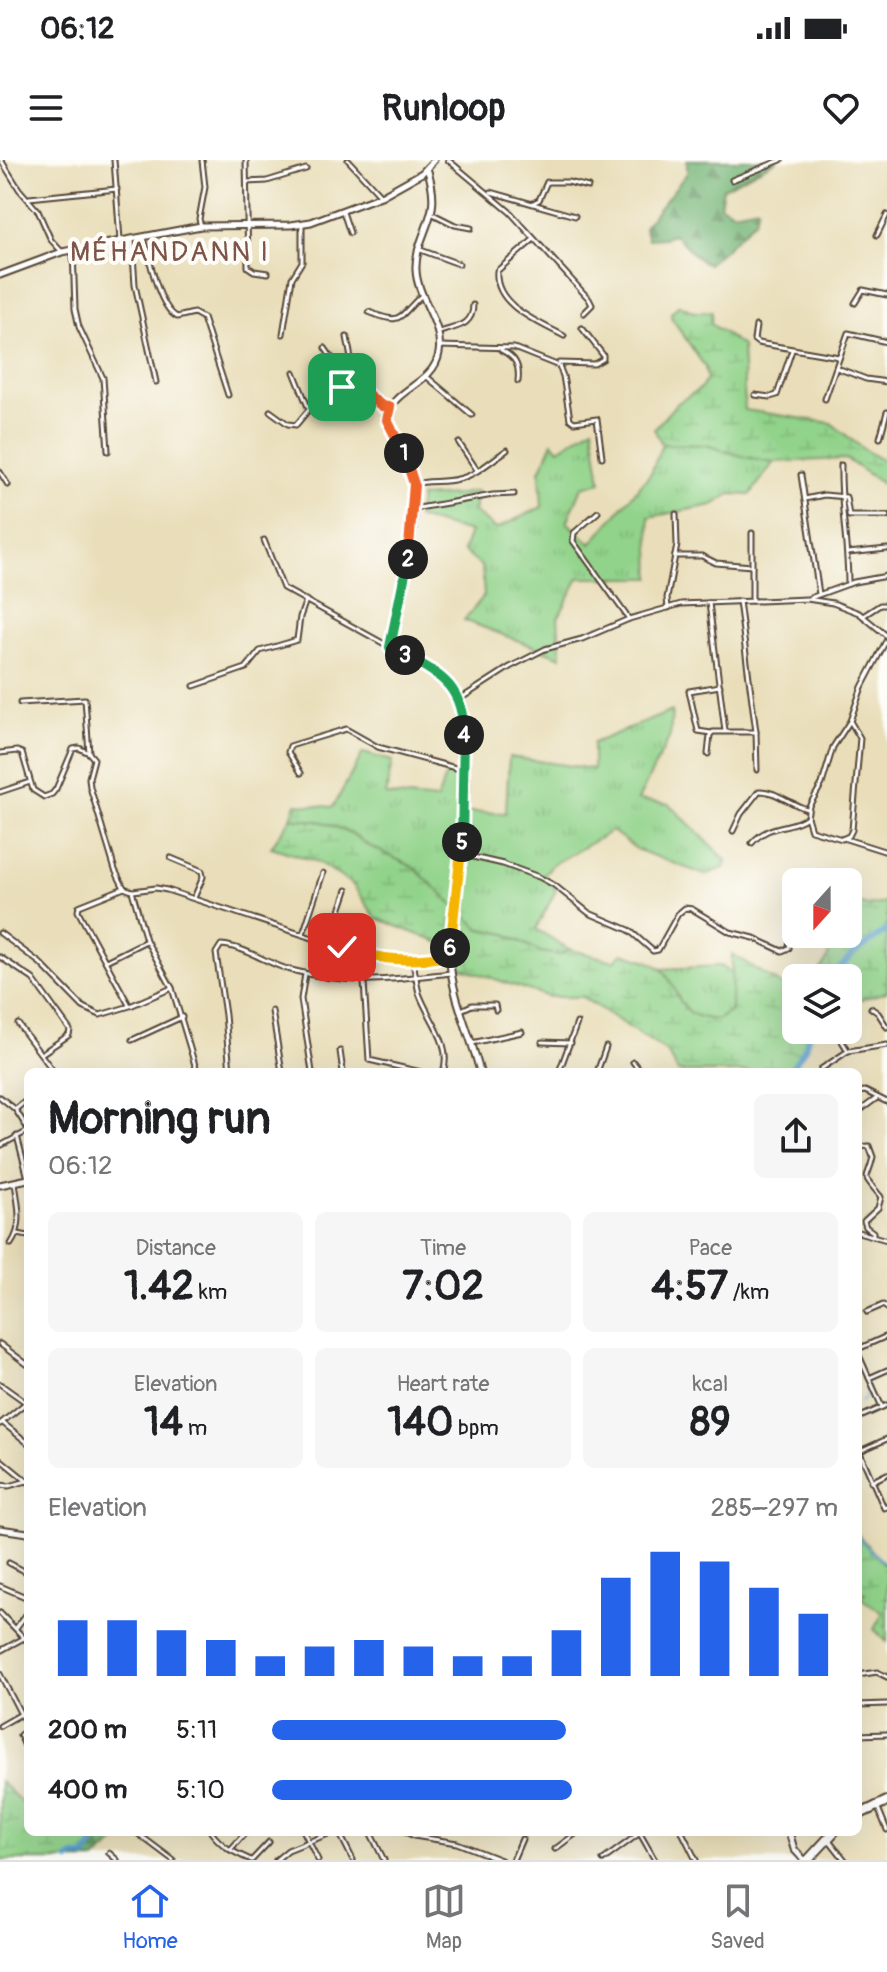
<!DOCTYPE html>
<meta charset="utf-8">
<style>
body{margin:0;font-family:Pangolin,sans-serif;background:#f6f6f6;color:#202124;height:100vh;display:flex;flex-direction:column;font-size:30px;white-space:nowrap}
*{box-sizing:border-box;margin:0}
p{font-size:26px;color:#757577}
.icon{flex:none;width:44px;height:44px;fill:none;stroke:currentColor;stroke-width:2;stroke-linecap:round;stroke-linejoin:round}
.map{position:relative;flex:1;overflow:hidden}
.panel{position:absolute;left:24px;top:908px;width:838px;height:768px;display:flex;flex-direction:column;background:#fff;border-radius:12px;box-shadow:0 8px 32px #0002}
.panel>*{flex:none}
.needle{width:52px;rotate:201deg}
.controls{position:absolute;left:782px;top:708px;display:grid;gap:16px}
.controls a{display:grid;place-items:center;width:80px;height:80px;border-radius:12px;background:#fff;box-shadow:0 8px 32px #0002;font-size:40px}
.pin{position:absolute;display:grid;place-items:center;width:68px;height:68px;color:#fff;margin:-34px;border-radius:16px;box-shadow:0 4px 12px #0006}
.km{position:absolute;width:40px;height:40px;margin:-20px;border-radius:50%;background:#222;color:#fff;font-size:22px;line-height:40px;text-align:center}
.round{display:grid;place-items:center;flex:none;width:84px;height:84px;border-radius:12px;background:#f6f6f6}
.head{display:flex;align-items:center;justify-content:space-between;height:136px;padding:0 24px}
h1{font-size:44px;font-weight:700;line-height:60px}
.figures{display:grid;grid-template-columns:repeat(3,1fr);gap:12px;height:136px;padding:8px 24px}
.figures div{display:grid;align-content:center;border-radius:12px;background:#f6f6f6;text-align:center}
.figures b{font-size:40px;font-weight:700}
.figures small{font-size:22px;font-weight:400}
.figures p{font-size:22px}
.chart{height:224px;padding:16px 24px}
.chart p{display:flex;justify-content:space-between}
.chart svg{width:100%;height:144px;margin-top:8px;stroke:#2563eb;stroke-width:6}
ul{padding:0 24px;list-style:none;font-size:26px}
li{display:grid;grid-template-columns:128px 96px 1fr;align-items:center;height:60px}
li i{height:20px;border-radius:10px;background:#2563eb}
.status{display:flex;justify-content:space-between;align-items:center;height:56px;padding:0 40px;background:#fff;direction:ltr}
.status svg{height:22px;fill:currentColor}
header{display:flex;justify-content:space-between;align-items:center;height:104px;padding:0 24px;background:#fff;font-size:36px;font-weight:700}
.menu{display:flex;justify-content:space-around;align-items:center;height:112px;border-top:2px solid #e0e0e0;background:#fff;font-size:22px;color:#757577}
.menu a{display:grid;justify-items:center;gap:4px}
.menu .selected{color:#2563eb}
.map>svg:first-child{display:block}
</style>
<div class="status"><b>06:12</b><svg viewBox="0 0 49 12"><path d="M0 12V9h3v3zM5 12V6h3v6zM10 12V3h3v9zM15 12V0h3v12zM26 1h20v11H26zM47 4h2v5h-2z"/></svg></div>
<header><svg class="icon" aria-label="menu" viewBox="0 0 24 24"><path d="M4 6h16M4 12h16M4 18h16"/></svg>Runloop<svg class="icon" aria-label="heart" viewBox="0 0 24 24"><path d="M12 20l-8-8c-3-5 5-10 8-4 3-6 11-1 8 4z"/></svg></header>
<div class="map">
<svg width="887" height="1700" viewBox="0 0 887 1700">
<defs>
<pattern id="grass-tufts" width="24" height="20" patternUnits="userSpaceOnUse" patternTransform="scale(2)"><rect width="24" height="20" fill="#91d38a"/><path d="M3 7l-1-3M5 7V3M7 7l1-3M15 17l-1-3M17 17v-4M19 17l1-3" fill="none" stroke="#7eb577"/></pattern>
<pattern id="forest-firs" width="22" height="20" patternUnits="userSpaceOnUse" patternTransform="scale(2)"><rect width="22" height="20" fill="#74b576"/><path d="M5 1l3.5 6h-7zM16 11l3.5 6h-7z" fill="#609360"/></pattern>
<pattern id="wetland-marsh" width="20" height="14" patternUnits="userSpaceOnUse" patternTransform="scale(2)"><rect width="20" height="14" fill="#91d38a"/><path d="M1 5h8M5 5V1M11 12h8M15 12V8" fill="none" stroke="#7eb577"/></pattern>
</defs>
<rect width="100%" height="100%" fill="#fdfcf7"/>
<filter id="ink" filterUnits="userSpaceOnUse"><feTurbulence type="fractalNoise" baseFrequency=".0125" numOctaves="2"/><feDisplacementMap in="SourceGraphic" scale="16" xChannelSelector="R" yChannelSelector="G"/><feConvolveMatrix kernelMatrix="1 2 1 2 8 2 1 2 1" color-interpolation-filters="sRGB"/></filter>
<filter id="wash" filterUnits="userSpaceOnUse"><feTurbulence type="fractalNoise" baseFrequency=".006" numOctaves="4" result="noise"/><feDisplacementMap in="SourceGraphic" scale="32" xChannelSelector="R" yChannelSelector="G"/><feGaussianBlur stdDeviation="1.8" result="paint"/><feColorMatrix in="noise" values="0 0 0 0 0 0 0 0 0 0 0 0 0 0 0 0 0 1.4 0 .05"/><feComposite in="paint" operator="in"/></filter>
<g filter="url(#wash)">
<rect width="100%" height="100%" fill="#e9deb9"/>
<g fill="url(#grass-tufts)" stroke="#667e54" stroke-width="2">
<path d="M593 267 601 322 582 327 567 362 591 384 651 313 662 284 706 285 745 297 774 302 750 335 731 334 713 345 649 357 651 418H579L558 458 561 497 464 460 484 436 482 407 463 391 470 372 417 358 420 337 456 335 477 331 474 352 496 369 542 347 540 311 553 282 559 289Z"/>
<path d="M672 551 670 576 638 640 669 644 726 700 724 708 705 715 638 690 612 671 552 705 544 714 556 730 536 769 569 789 560 795 540 792 506 774 480 769 413 707 367 685 351 673 323 662 291 658 296 644 333 647 363 593 392 601 386 635 437 640 446 614 459 615 458 652 506 653 509 597 593 609V583Z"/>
<path d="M720 806 733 813 731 851 717 860 695 858 680 842 662 809Z"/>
</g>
<g fill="url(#forest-firs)" stroke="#58704a" stroke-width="2">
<path d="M687 0H777L723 28 720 45 733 52 758 47 755 60C739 75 725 90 708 104 691 98 687 82 672 74L664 78 648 79 644 67 687 13Z"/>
<path d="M108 1672H128L95 1700H69L74 1696 85 1697 95 1681Z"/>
</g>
<g fill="url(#wetland-marsh)" stroke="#667e54" stroke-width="2">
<path d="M679 145 694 152H712L711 164 742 186 745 250 831 263 863 289 887 303V327L846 299 774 302 745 297 706 285 662 284 654 269 676 244 701 228 707 219 705 207 671 157V153Z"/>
<path d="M291 658 323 662 351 673 367 685 413 707 480 769 506 774 540 792 560 795 569 789 614 801 623 793C635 797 657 802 664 812 685 839 674 856 717 860L731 851 732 794 785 827 796 828V870H810L805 888 789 912H678L667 892 582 837H549L461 808 445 785 376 758 353 725 318 702 271 687Z"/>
<path d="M887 730V832L848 843V818H811C825 805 833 797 827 778L833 774H848V763L855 742 867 746 885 743Z"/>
<path d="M858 1375 887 1407V1482L874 1469 883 1453 862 1439 865 1433 858 1430Z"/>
<path d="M0 1621 28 1649V1672H108L95 1681 85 1697 74 1696 69 1700H0Z"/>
</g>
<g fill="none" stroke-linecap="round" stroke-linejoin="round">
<g stroke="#59a2d0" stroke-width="2">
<path d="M861 1242 865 1239 868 1227"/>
<path d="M858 1378 887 1405"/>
</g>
<g stroke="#59a2d0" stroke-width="6">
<path d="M831 818 853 794 887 770"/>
<path d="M789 912 805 888 810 870"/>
<path d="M69 1700 74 1696H86L95 1681 108 1672"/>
</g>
</g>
</g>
<g filter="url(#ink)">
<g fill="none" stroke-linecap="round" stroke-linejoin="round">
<g stroke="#554535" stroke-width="7">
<g id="street">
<path d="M1 0 19 29 38 51 51 80 62 92"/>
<path d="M114 0 120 80"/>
<path d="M246 0 248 107 254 111 268 113"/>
<path d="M348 0 381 36"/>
<path d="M448 0 510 52 589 139 592 145 584 153"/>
<path d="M732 20 781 0"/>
<path d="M247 22 267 21 306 9"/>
<path d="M491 32 575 56"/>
<path d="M29 38 117 29"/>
<path d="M533 43 539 40 547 22H568L588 27"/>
<path d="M343 52 350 73"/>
<path d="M431 53 455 65 471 68"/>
<path d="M201 66 199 59 205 27 202 0"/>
<path d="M877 75 887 55"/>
<path d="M144 77C149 97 158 147 177 157L194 153 203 158 228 235"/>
<path d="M534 79 497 111C494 146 539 162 564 176"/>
<path d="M132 80 135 125 156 222"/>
<path d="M418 89 459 104"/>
<path d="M73 90 75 149 79 167 103 218 108 291"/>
<path d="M855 143 863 130 887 135"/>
<path d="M369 152C403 166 398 157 422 135"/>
<path d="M756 166 754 180 758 183 839 197"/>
<path d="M437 173C456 166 473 167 473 145"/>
<path d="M283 174 292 118 302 102V65"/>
<path d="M439 186 514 188 559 206 563 216 570 259 574 262 597 259 602 297"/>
<path d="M325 188C337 206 367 246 390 247"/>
<path d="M501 190C515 197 520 205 518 221"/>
<path d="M559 203 594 204 603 199V195L582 168"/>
<path d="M837 208 866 219 887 222"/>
<path d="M294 212 308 247"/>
<path d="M426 216 472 255"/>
<path d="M755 235 770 237 777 235 792 190"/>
<path d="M825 239 848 173 887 182"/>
<path d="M270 251 288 264 296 265C318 239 319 231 356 225L347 177"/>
<path d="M880 278 887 252"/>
<path d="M459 283 477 310"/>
<path d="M841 305C840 345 848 384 848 424"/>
<path d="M0 312 8 325"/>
<path d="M801 315 819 434"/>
<path d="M414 324C429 320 443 323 458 319 475 316 492 300 507 290"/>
<path d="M805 339 824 335 846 337 849 356H887"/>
<path d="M413 349 493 335 514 334"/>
<path d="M598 352 574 373 573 381 629 459"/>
<path d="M752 373V441"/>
<path d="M264 380 283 428 390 487"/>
<path d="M848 393 887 389"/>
<path d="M675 396H702L716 403 752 406"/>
<path d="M810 438 854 422 887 416"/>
<path d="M739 441 756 572 757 610"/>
<path d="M709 443 725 571"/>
<path d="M668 448 667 438 677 385 676 354"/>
<path d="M863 456 880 445H887"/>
<path d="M194 526 246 508 260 491 297 480 300 457 306 440"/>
<path d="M460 539 510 507 545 489 582 479 629 459 681 444 807 439 833 443 859 453 887 476"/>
<path d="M20 543 85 539 89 593 94 599 89 618 90 627 115 710 124 728 132 731 146 780 172 828 197 912"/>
<path d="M850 561 860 578 852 670 849 676 842 679 811 670 807 657 809 646 822 624 833 587 850 561 862 527 887 479"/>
<path d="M711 573 698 571 689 531 720 526"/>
<path d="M0 593 17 591 22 593 33 630 44 637 52 634 56 629 73 589 79 588 89 593"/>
<path d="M708 594 710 575 713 572H756"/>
<path d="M301 613 288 592 290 586 346 569 378 587 463 610"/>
<path d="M0 632 30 622"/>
<path d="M733 671 741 654 759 631C775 630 791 645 807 649"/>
<path d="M846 679 887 692"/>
<path d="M752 683C770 662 790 670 807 657"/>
<path d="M460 694 503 704 539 717 554 725 589 753 629 770 653 791 658 790 678 754 685 748 692 749 730 772 754 778 782 791 789 788 790 779 796 771"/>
<path d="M171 698 202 711 203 717 194 738"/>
<path d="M124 728 79 746 78 751 129 845"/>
<path d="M133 731 156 728 167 730 370 797 412 801 449 796"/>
<path d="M0 773 40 803 83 847 100 855 130 846 172 828"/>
<path d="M303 774 323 713"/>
<path d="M329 783 347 730"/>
<path d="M0 797 33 819 70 870 69 875 41 894"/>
<path d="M106 801 146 781"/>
<path d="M412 801C416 812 416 822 419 833 428 859 453 884 443 912"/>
<path d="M305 814 301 839 312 912"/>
<path d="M364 822 369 900 421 912"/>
<path d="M871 848 878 853 887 867"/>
<path d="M461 850 472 845H495L496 850"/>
<path d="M272 851 282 912"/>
<path d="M18 864 54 912"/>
<path d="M835 870 848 891"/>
<path d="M132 880 182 857"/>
<path d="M542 882 571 883"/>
<path d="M472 883 522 872"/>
<path d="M340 891 343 912"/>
<path d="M633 902 641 912"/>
<path d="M230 912 225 855 216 793 221 785C247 787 267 804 291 810 352 826 390 820 451 813"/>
<path d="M559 912 577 863"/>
<path d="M597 912 606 887"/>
<path d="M821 912V909L848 891 887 885"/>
<path d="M858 932 865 931 887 942"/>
<path d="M0 937 15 949 28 969"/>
<path d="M16 949 28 939"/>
<path d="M858 952 877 938"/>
<path d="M17 976 28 1018"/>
<path d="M0 986 28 971"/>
<path d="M858 987 869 986 873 997C867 1024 860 1011 881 1037L878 1048 864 1061 866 1067 873 1072V1076"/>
<path d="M858 1072 887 1080"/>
<path d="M18 1074 28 1076"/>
<path d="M11 1084C24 1065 18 1045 15 1023"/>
<path d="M867 1152 883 1145 887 1148"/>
<path d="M0 1184 28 1205"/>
<path d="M858 1189 887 1176"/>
<path d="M858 1193 882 1247"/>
<path d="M869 1218 887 1210"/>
<path d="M0 1224 28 1244"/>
<path d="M858 1258 887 1245"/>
<path d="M3 1263 28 1283"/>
<path d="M0 1264 28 1241"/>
<path d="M858 1288 884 1348 887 1347"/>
<path d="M860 1291 887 1279"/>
<path d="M0 1299 28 1322"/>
<path d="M871 1322 887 1314"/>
<path d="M0 1325 9 1326 27 1321"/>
<path d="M9 1403 28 1413"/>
<path d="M0 1426 28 1438"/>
<path d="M0 1453 28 1482"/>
<path d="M16 1468 28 1452"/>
<path d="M0 1491 24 1478"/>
<path d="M0 1514 28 1568"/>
<path d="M858 1515 877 1512 887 1517"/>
<path d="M858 1545 887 1544"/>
<path d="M0 1566 21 1554"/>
<path d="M28 1569 20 1575 28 1593"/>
<path d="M858 1575 887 1574"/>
<path d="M858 1641 861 1649"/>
<path d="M878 1648 887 1670"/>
<path d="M211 1672C222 1687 235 1693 251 1700"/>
<path d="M304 1672 318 1700"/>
<path d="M339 1672 353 1700"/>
<path d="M370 1672 384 1700"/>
<path d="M406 1672 414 1676 457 1683 501 1700"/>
<path d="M639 1672 655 1700"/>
<path d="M682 1672 696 1700"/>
<path d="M137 1673 173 1700"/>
<path d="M830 1681 845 1700"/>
<path d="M555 1689 578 1672"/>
<path d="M230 1690 246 1672"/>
<path d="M109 1693 117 1700"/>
<path d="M252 1700 269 1682"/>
<path d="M276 1700 288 1690 333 1672"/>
<path d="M513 1700 522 1679"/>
<path d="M603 1700 640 1673"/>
</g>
</g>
<g stroke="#554535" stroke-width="9">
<g id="secondary">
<path d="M427 8C432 23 436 40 430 56 425 74 415 90 416 110 417 138 444 164 439 193 434 223 398 227 388 252 387 276 410 297 413 321 420 367 401 441 390 487 410 498 437 508 452 526 477 556 459 714 455 757 453 771 449 785 450 800 452 838 471 875 480 912"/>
<path d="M0 115 62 92 201 66 291 65 311 62 381 36 422 13 434 0"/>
<path d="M0 1025 28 1019"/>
<path d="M0 1369 28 1373"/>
<path d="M789 1672 794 1689 804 1700"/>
</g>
</g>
<g stroke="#554535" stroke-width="12">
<g id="highway">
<path d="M858 1655 887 1641"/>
<path d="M808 1700 834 1672"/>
</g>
</g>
<use href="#street" stroke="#fff" stroke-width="3"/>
<use href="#secondary" stroke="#fff" stroke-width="5"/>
<use href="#highway" stroke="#fff" stroke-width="8"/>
</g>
</g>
<g fill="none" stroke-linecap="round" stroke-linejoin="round" filter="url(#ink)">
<g stroke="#fff" stroke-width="16">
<path id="split-1" d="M342 227 356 225 382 246 390 247 387 260 404 293"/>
</g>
<g stroke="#fff" stroke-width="16">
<path id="split-2" d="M404 293 414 324 408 399"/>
</g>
<g stroke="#fff" stroke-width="16">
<path id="split-3" d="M405 495 390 487 408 399"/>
</g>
<g stroke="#fff" stroke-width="16">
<path id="split-4" d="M405 495C444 517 463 527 464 575"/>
</g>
<g stroke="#fff" stroke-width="16">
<path id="split-5" d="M462 682 464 575"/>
</g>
<g stroke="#fff" stroke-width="16">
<path id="split-6" d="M450 788 462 682"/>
</g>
<g stroke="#fff" stroke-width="16">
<path id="split-7" d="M342 787C379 801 411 802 449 796L450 788"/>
</g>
<use href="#split-1" stroke="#f0652b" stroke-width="10"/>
<use href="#split-2" stroke="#f0652b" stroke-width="10"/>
<use href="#split-3" stroke="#22a559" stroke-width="10"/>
<use href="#split-4" stroke="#22a559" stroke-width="10"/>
<use href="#split-5" stroke="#22a559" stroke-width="10"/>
<use href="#split-6" stroke="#f5b400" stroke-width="10"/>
<use href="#split-7" stroke="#f5b400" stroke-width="10"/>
</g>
<g text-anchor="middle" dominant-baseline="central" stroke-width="8" stroke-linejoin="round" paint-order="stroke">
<g font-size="28" letter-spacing="2" fill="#7f5448" stroke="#fdfcf7">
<text x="170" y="92">MÉHANDANN I</text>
</g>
</g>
</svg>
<div class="controls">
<a><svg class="needle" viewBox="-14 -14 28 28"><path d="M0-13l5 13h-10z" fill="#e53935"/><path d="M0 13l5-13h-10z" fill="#757577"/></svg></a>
<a><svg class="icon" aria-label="layers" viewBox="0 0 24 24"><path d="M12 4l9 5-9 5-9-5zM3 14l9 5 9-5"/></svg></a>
</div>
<div class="pin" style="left:342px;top:227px;background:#1e9e55"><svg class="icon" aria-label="arrive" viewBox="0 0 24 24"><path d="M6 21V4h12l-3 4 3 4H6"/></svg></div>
<div class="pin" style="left:342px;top:787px;background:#d93025"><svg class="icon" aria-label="check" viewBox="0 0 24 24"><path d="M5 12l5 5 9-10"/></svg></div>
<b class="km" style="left:404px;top:293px">1</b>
<b class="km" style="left:408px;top:399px">2</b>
<b class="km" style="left:405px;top:495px">3</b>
<b class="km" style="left:464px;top:575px">4</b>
<b class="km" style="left:462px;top:682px">5</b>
<b class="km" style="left:450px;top:788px">6</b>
<section class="panel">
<div class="head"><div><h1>Morning run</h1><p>06:12</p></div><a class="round"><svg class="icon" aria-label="share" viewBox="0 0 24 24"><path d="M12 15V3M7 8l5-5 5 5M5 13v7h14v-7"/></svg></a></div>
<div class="figures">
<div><p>Distance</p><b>1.42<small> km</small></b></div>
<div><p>Time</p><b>7:02</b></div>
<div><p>Pace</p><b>4:57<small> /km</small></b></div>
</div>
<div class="figures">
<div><p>Elevation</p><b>14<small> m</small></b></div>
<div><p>Heart rate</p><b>140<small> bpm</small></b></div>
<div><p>kcal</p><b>89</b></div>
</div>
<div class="chart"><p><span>Elevation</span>285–297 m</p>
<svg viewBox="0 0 160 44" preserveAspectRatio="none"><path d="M5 44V27M15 44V27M25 44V30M35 44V33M45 44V38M55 44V35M65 44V33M75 44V35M85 44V38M95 44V38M105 44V30M115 44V14M125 44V6M135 44V9M145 44V17M155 44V25"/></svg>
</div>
<ul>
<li><b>200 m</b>5:11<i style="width:52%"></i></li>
<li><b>400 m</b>5:10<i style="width:53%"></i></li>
</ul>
</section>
</div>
<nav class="menu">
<a class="selected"><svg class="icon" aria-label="home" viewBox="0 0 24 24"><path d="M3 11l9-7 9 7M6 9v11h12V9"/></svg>Home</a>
<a><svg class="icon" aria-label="map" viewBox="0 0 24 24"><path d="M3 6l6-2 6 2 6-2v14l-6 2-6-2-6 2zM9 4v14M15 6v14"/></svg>Map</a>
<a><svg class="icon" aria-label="saved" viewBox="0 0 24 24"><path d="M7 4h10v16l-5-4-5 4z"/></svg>Saved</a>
</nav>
